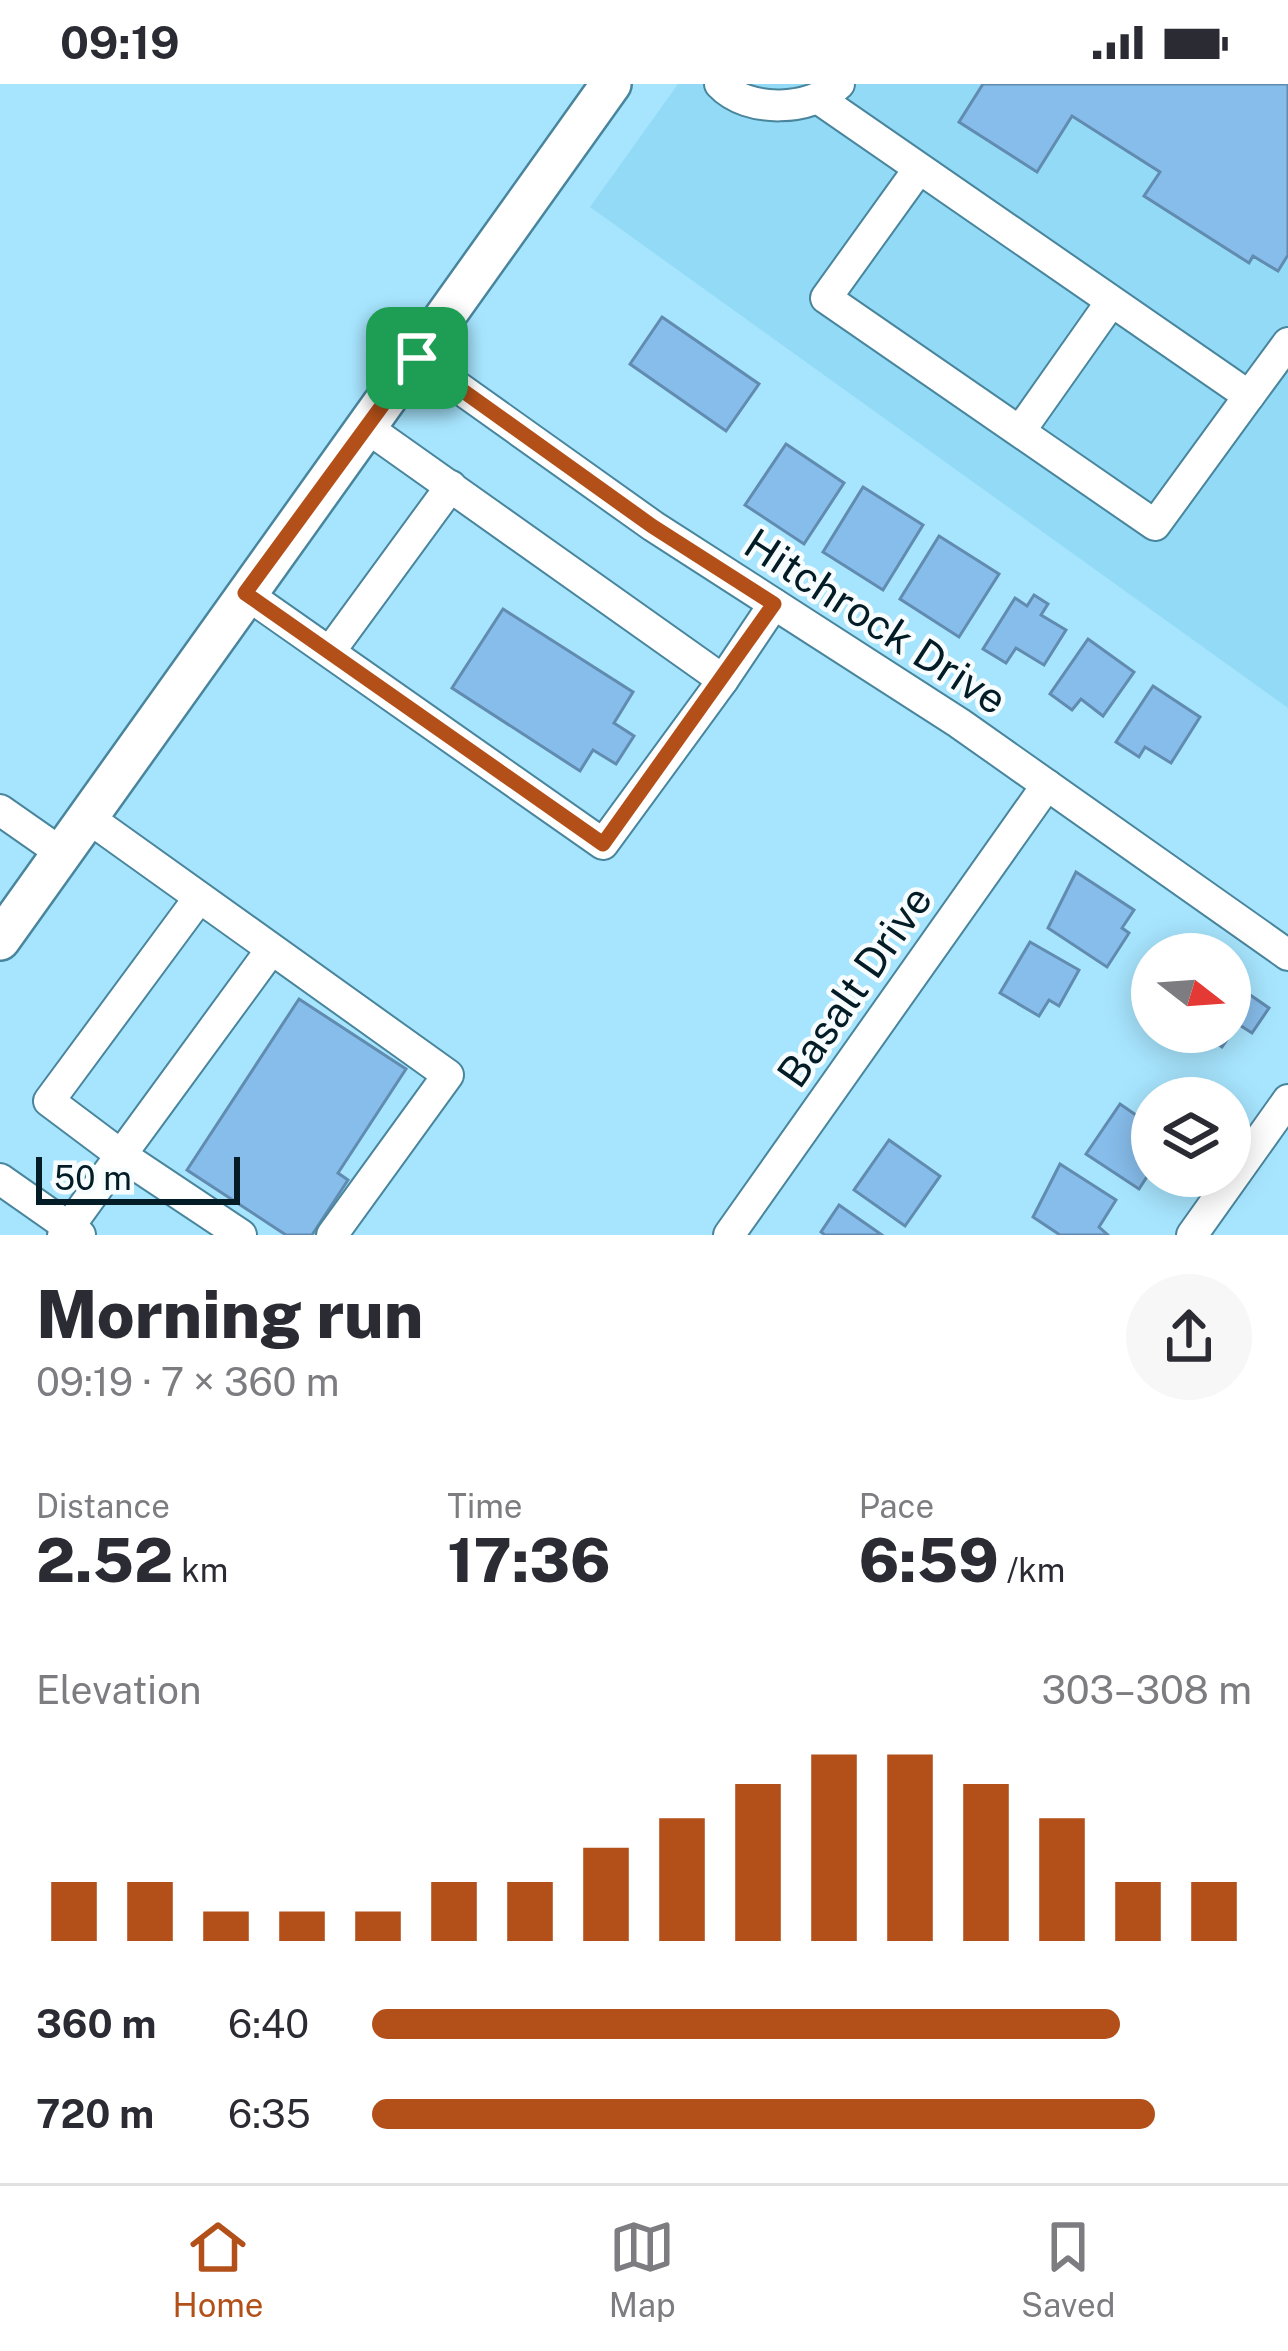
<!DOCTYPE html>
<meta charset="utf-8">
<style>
body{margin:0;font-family:"Public Sans",sans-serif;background:#f7f7f7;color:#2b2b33;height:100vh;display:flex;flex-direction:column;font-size:45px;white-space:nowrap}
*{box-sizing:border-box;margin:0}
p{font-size:39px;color:#7c7c81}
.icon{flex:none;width:66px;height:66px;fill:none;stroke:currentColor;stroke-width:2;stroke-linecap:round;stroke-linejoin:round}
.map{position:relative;height:1151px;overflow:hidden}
.sheet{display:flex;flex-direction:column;background:#fff;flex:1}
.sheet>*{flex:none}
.needle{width:78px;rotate:107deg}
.fabs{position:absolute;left:1131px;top:849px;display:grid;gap:24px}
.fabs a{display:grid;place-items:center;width:120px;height:120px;border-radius:50%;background:#fff;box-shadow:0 6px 30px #0003;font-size:60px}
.scale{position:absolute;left:36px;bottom:30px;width:204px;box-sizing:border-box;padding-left:12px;border:6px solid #031c25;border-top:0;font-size:33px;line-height:42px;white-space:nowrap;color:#031c25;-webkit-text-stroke:9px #f7fdff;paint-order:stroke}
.pin{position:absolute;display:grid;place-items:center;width:102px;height:102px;color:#fff;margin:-51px;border-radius:24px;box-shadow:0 6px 18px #0006}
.round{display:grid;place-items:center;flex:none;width:126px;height:126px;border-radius:63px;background:#f7f7f7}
.summary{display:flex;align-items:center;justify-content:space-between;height:204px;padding:0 36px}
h1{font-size:66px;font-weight:800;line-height:90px}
.stats{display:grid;grid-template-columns:repeat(3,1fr);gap:18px;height:204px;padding:12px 36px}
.stats div{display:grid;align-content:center}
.stats b{font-size:60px;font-weight:800}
.stats small{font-size:33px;font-weight:400}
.stats p{font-size:33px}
.chart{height:336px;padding:24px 36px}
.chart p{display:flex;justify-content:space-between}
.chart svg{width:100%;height:216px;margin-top:12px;stroke:#b35019;stroke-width:6}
ul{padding:0 36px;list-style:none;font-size:39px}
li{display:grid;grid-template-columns:192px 144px 1fr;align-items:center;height:90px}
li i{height:30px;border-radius:15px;background:#b35019}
.status{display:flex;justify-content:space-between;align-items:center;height:84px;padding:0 60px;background:#fff;direction:ltr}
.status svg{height:33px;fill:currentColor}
.tabs{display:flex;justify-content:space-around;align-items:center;height:168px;border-top:3px solid #e1e1e2;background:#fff;font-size:33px;color:#7c7c81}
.tabs a{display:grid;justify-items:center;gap:6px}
.tabs .active{color:#b35019}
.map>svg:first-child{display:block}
</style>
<div class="status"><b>09:19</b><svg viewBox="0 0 49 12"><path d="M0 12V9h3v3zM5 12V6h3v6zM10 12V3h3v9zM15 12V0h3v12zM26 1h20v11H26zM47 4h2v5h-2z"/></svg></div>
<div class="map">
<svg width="1288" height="1151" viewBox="0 0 1288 1151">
<rect width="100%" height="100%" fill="#a7e5fe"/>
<path fill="#92daf6" d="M678 0H1288V624L590 123Z"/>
<g fill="#87bdeb" stroke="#618baf" stroke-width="3">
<path d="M983 0H1288V171L1278 187 1253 172 1249 179 1144 112 1160 88 1072 32 1037 88 959 38Z"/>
<path d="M662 233 759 300 726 347 630 280Z"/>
<path d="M786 360 844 399 804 460 745 421Z"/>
<path d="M863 403 923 441 883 506 823 468Z"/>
<path d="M939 452 999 490 959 553 900 515Z"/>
<path d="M1034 511 1048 520 1041 531 1066 546 1044 581 1016 564 1006 579 983 565 1015 514 1027 522Z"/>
<path d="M503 525 633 608 614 639 634 652 616 680 593 666 580 687 452 604Z"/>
<path d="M1088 555 1134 588 1103 632 1081 615 1072 626 1050 610Z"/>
<path d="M1153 602 1200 633 1171 679 1145 663 1139 673 1116 658Z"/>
<path d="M1076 788 1134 826 1122 844 1129 849 1107 883 1048 844Z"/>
<path d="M1030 858 1079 886 1059 922 1049 916 1039 932 1000 909Z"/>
<path d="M1230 897 1269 924 1252 949 1238 940 1222 963 1200 948H1230Z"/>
<path d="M299 915 406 985 338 1089 348 1096 312 1151H286L187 1086Z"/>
<path d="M1120 1020 1152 1042V1085L1139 1105 1086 1070Z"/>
<path d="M889 1056 940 1092 905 1142 854 1106Z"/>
<path d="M1060 1080 1116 1116 1099 1143 1108 1151H1060L1033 1133Z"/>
<path d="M839 1121 882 1151H825L821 1148Z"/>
</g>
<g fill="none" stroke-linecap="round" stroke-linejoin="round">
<g stroke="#49859c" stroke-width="34">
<g id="minor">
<path d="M720 0C748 30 812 27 839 0"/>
<path d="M822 17 1249 312 1288 259"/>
<path d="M918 86 826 214 1155 441 1249 312"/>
<path d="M417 274 653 442 959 639 1288 871"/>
<path d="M1020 347 1111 218"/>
<path d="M245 509 603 760 723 596 366 343"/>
<path d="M331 566 451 402"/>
<path d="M723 596 774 520"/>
<path d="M0 726 63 770"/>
<path d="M90 735 448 991 332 1151"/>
<path d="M199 814 49 1017 121 1071 271 866"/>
<path d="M0 1095 80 1151"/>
<path d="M63 1151 121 1071 241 1151"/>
<path d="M729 1151 1047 701"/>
<path d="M1192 1151 1288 1016"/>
</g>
</g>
<g stroke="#49859c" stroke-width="44">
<path id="major" d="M0 856 611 0"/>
</g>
<use href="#minor" stroke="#fff" stroke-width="30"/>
<use href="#major" stroke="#fff" stroke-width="39"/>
</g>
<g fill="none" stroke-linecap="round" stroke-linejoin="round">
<g stroke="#fff" stroke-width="24">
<path id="route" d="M417 274 652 442 774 520 603 760 245 509Z"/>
</g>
<use href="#route" stroke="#b35019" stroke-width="15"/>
</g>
<g text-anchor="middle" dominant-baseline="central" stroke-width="9" stroke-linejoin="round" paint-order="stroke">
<g font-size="42" fill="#031c25" stroke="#f7fdff">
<text transform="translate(876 537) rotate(33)">Hitchrock Drive</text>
<text transform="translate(854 902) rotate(-55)">Basalt Drive</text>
</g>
</g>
</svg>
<div class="fabs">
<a><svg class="needle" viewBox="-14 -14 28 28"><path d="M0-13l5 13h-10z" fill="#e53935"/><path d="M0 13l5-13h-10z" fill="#7c7c81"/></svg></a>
<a><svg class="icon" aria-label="layers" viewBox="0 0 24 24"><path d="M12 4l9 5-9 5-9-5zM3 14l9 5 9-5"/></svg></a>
</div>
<div class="scale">50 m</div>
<div class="pin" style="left:417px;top:274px;background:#1e9e55"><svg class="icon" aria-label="arrive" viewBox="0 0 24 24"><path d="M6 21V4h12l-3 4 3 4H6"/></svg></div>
</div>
<section class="sheet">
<div class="summary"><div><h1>Morning run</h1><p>09:19 · 7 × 360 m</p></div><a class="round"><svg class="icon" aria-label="share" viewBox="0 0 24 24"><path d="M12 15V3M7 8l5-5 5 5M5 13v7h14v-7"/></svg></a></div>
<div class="stats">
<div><p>Distance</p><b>2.52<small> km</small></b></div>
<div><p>Time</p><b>17:36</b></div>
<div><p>Pace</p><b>6:59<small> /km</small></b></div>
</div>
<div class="chart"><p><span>Elevation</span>303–308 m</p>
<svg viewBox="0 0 160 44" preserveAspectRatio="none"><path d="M5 44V32M15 44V32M25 44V38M35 44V38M45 44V38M55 44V32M65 44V32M75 44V25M85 44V19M95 44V12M105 44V6M115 44V6M125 44V12M135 44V19M145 44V32M155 44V32"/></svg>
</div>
<ul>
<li><b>360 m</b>6:40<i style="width:85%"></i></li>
<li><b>720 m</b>6:35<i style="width:89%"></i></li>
</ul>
</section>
<nav class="tabs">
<a class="active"><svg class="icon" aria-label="home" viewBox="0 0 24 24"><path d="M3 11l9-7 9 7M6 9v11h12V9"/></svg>Home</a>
<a><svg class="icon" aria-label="map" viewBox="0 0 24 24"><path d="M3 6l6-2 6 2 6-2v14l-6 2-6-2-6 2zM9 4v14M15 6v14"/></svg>Map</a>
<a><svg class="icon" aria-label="saved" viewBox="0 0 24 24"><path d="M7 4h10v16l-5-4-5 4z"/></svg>Saved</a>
</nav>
